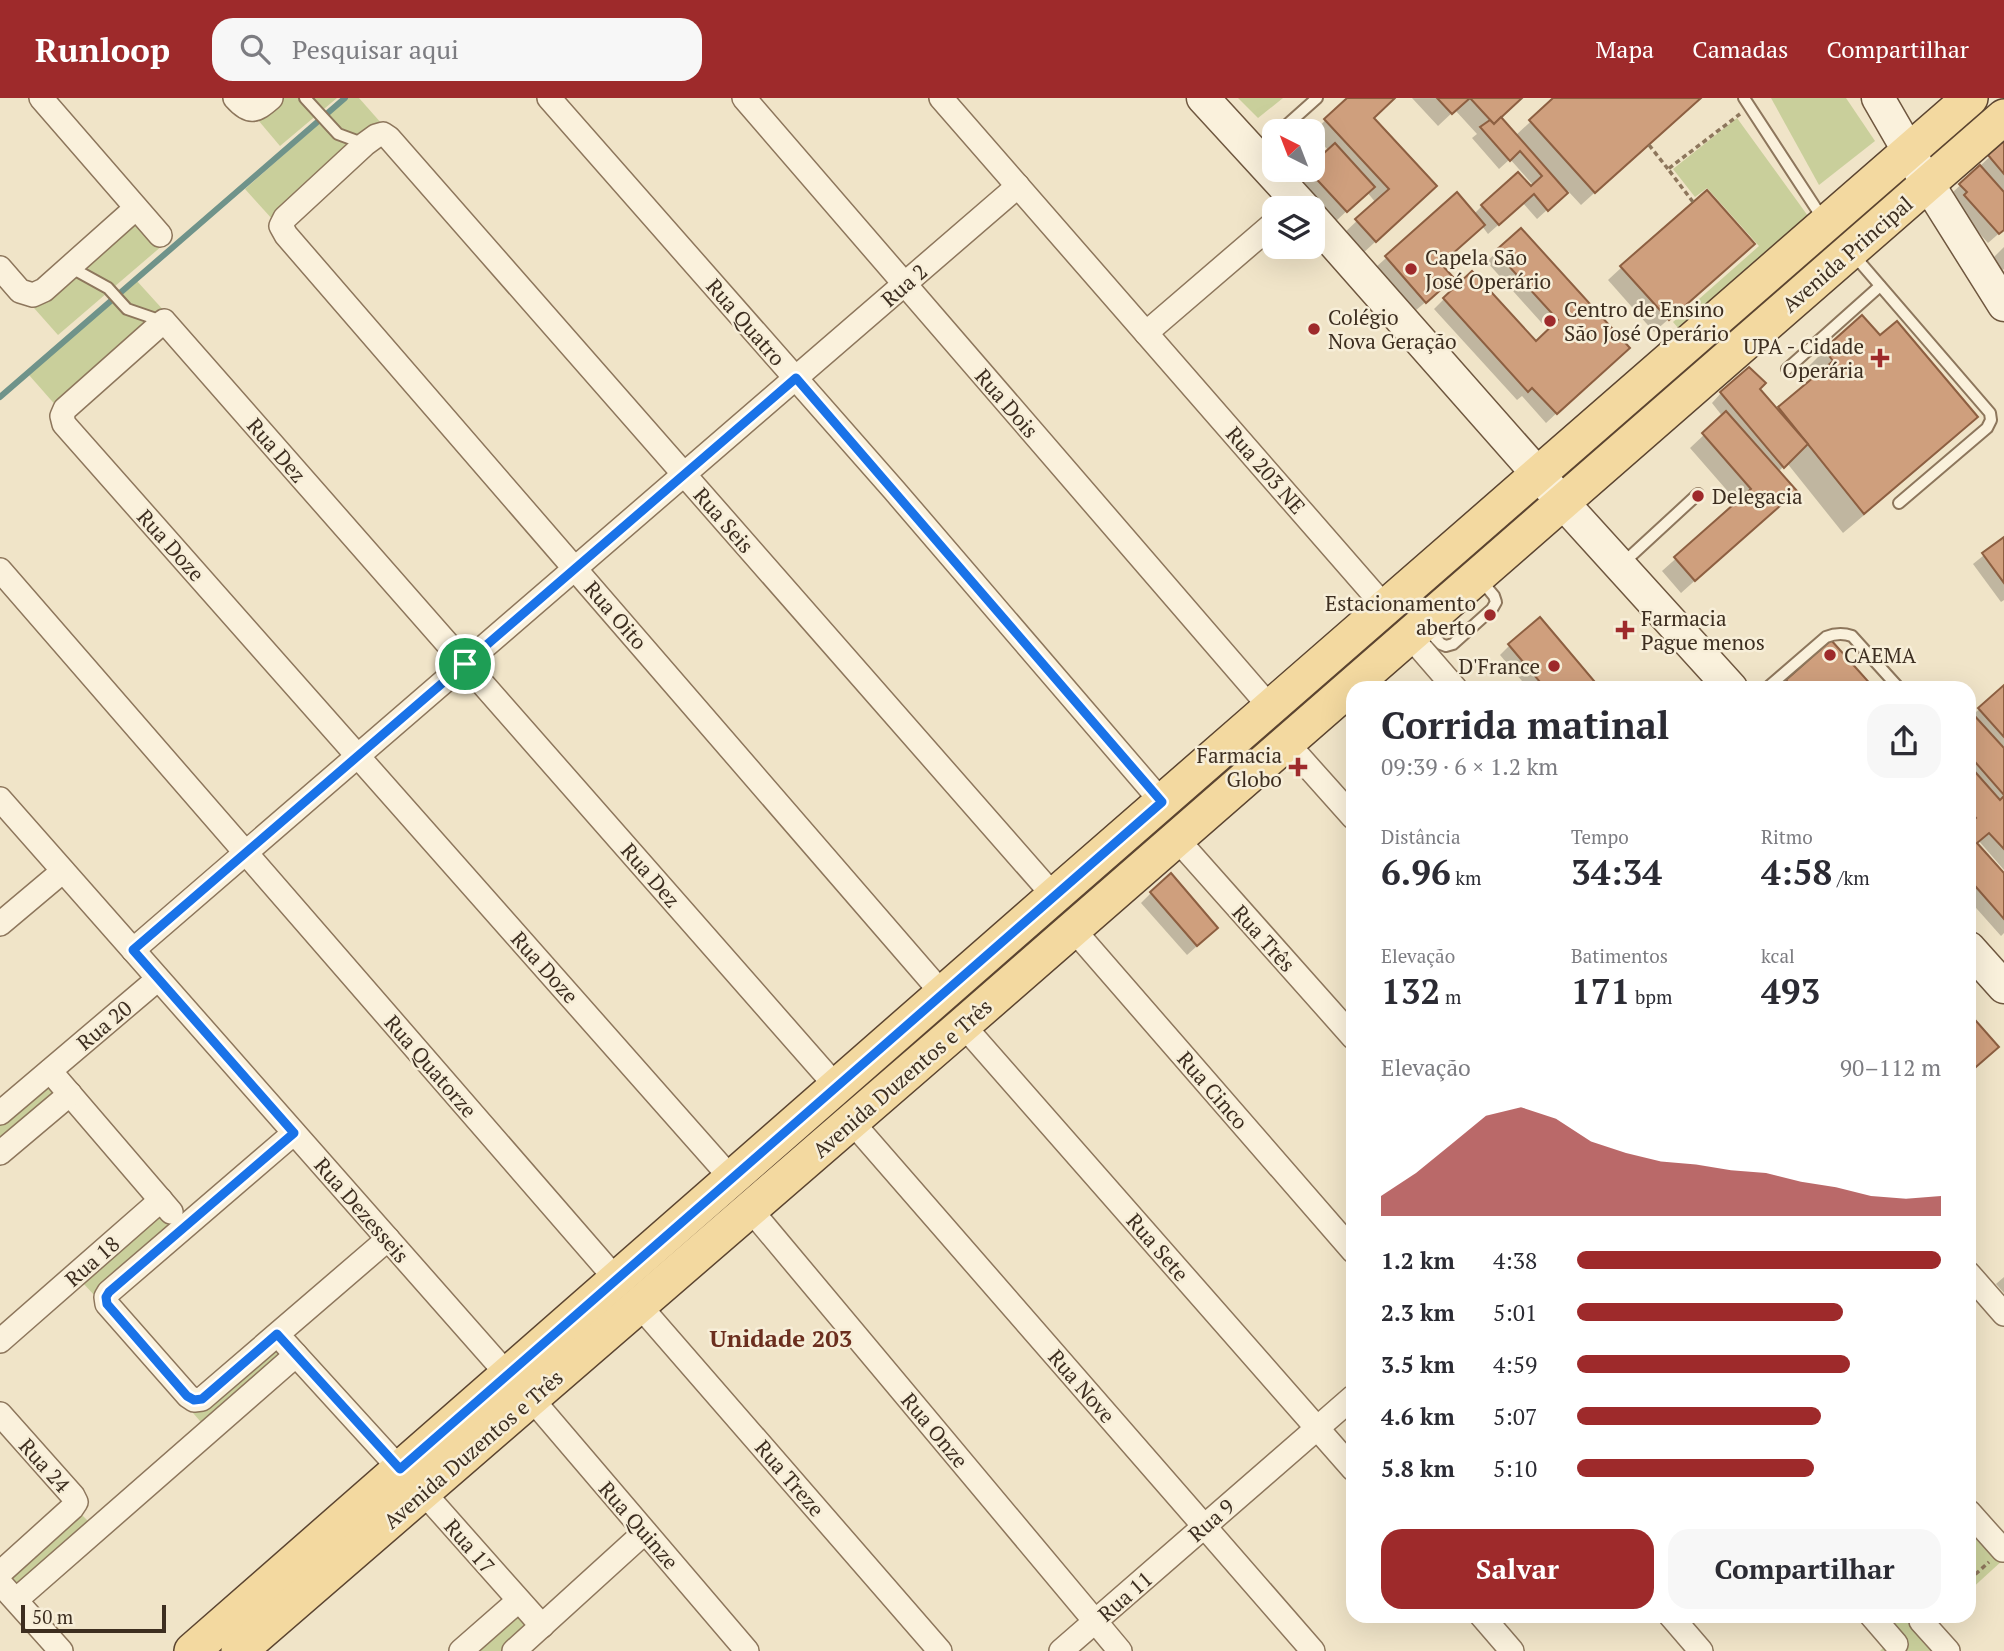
<!DOCTYPE html>
<html lang="pt">
<meta charset="utf-8">
<style>
body{margin:0;font-family:"PT Serif",serif;background:#f7f7f7;color:#2b2b33;height:100vh;display:flex;flex-direction:column;font-size:26px;white-space:nowrap}
*{box-sizing:border-box;margin:0}
p{font-size:23px;color:#7c7c81}
.icon{flex:none;width:38px;height:38px;fill:none;stroke:currentColor;stroke-width:2;stroke-linecap:round;stroke-linejoin:round}
.map{position:relative;flex:1;overflow:hidden}
.side{position:absolute;left:1346px;top:583px;width:630px;height:942px;display:flex;flex-direction:column;background:#fff;border-radius:21px;box-shadow:0 7px 28px #0002}
.side>*{flex:none}
.needle{width:46px;rotate:318deg}
.tools{position:absolute;left:1262px;top:21px;display:grid;gap:14px}
.tools a{display:grid;place-items:center;width:63px;height:63px;border-radius:14px;background:#fff;box-shadow:0 7px 28px #0002;font-size:35px}
.scale{position:absolute;left:21px;bottom:18px;width:145px;box-sizing:border-box;padding-left:7px;border:4px solid #3d2e20;border-top:0;font-size:19px;line-height:24px;white-space:nowrap;color:#3d2e20;-webkit-text-stroke:5px #f7eed8;paint-order:stroke}
.pin{position:absolute;display:grid;place-items:center;width:60px;height:60px;color:#fff;margin:-30px;border:4px solid #fff;border-radius:50%;box-shadow:0 2px 7px #0007}
.round{display:grid;place-items:center;flex:none;width:74px;height:74px;border-radius:21px;background:#f7f7f7}
.head{display:flex;align-items:center;justify-content:space-between;height:119px;padding:0 35px}
h1{font-size:38px;font-weight:700;line-height:52px}
.stats{display:grid;grid-template-columns:repeat(3,1fr);gap:10px;height:119px;padding:7px 35px}
.stats div{display:grid;align-content:center}
.stats b{font-size:35px;font-weight:700}
.stats small{font-size:19px;font-weight:400}
.stats p{font-size:19px}
.chart{height:196px;padding:14px 35px}
.chart p{display:flex;justify-content:space-between}
.chart svg{width:100%;height:126px;margin-top:7px;fill:#9e2a2b;opacity:.7}
.primary-button{display:flex;gap:14px;margin-top:auto;padding:14px 35px}
.primary-button a{flex:1;height:80px;border-radius:21px;background:#9e2a2b;color:#fff;font-size:28px;font-weight:700;line-height:80px;text-align:center}
.primary-button a+a{background:#f7f7f7;color:#2b2b33}
ul{padding:0 35px;list-style:none;font-size:23px}
li{display:grid;grid-template-columns:112px 84px 1fr;align-items:center;height:52px}
li i{height:18px;border-radius:9px;background:#9e2a2b}
header{display:flex;align-items:center;gap:42px;box-sizing:border-box;height:98px;padding:0 35px;background:#9e2a2b;color:#fff}
header strong{font-size:33px}
nav{display:flex;gap:38px;margin-inline-start:auto;font-size:24px}
.search{width:490px;height:63px;background:#f7f7f7;display:flex;align-items:center;gap:18px;box-sizing:border-box;padding:0 24px;border-radius:21px;color:#7c7c81;font-size:26px}
.map>svg:first-child{display:block}
</style>
<header>
<strong>Runloop</strong>
<div class="search"><svg class="icon" aria-label="search" viewBox="0 0 24 24"><circle cx="10" cy="10" r="6"/><path d="M15 15l6 6"/></svg>Pesquisar aqui</div>
<nav><a>Mapa</a><a>Camadas</a><a>Compartilhar</a></nav>
</header>
<div class="map">
<svg width="2004" height="1553" viewBox="0 0 2004 1553">
<rect width="100%" height="100%" fill="#f0e4c8"/>
<g fill="#c9cf9b">
<path d="M283 0H337L280 48 258 22Z"/>
<path d="M348 0H359L382 26 273 122 245 91Z"/>
<path d="M1238 0H1283L1258 20Z"/>
<path d="M1771 0H1846L1875 43 1819 87Z"/>
<path d="M1737 20 1808 118 1679 231 1673 224 1759 148 1707 90 1695 99 1673 71Z"/>
<path d="M139 123 163 147 58 237 34 210Z"/>
<path d="M136 182 166 215 58 310 29 277Z"/>
<path d="M47 983 61 999 0 1049V1021Z"/>
<path d="M163 1112 176 1127 95 1198 82 1184Z"/>
<path d="M277 1241 291 1257 207 1331 193 1315Z"/>
<path d="M1969 1410 2004 1461 1969 1493Z"/>
<path d="M78 1413 92 1427 14 1496 2 1482Z"/>
<path d="M518 1515 530 1527 501 1553H475Z"/>
<path d="M1865 1517H1942L1931 1527 1954 1553H1880L1888 1545Z"/>
</g>
<g fill="#0003">
<path d="M1349 0H1393L1372 20 1422 101 1362 156 1343 136 1376 105 1367 94 1336 123 1299 82 1309 72H1312L1329 53 1312 35Z"/>
<path d="M1412 0H1521L1499 20 1515 38 1556 0H1699L1581 107 1568 93 1537 121 1523 105 1488 136 1482 128 1439 166 1442 190 1415 213 1376 169 1457 97 1474 116 1482 108 1533 87 1510 61 1499 71 1472 40 1477 36 1455 12 1438 28Z"/>
<path d="M2004 45V131L1988 145 1955 108 1950 97Z"/>
<path d="M2004 149V171L2003 172 1992 161Z"/>
<path d="M1496 154 1617 259 1546 325 1522 298 1517 302 1434 211 1444 201 1536 245 1549 233 1487 164Z"/>
<path d="M1739 159 1654 234 1608 182 1622 169Z"/>
<path d="M1880 240 1976 319 1956 339 1843 435 1787 365 1778 374 1795 393 1681 495 1662 473 1738 405 1690 350 1723 319 1712 305 1721 295 1758 291 1777 313 1813 282 1805 272 1825 252Z"/>
<path d="M2004 441V502L2001 504 1973 466Z"/>
<path d="M1510 547 1598 590H1528L1500 557Z"/>
<path d="M1787 583 1872 590H1781Z"/>
<path d="M2004 590V772L1979 743 1975 746 2004 778V835L2001 838 1969 802V620Z"/>
<path d="M1151 795 1206 840 1187 857 1141 805Z"/>
<path d="M2004 1179V1195L1996 1186Z"/>
</g>
<g fill="none" stroke-linecap="round" stroke-linejoin="round">
<path stroke="#6f938a" stroke-width="6" d="M0 299 345 0"/>
</g>
<g fill="#cf9f7d" stroke="#8d5f41" stroke-width="2">
<path d="M1347 0H1395L1374 20 1437 88 1376 144 1355 121 1389 91 1324 21Z"/>
<path d="M1437 0H1522L1494 26 1470 0 1452 16Z"/>
<path d="M1553 0H1701L1595 95 1529 22Z"/>
<path d="M1501 19 1568 95 1548 113 1534 96 1499 127 1481 107 1518 74 1531 88 1542 78 1520 53 1510 63 1480 29 1490 22 1494 26Z"/>
<path d="M2004 43V76L1988 57Z"/>
<path d="M1335 45 1375 89 1347 114 1308 72H1312V66Z"/>
<path d="M1980 67 2004 94V132L1999 136 1964 97 1967 94 1959 86Z"/>
<path d="M1707 92 1755 146 1669 222 1620 168Z"/>
<path d="M1457 94 1485 127 1441 166 1454 180 1426 205 1385 158Z"/>
<path d="M1521 130 1630 250 1557 316 1532 290 1528 294 1443 200 1472 173 1536 243 1558 222 1495 153Z"/>
<path d="M1862 217 1880 237 1897 223 1978 319 1864 416 1778 309 1833 263 1824 251Z"/>
<path d="M1749 269 1766 285 1760 291 1808 346 1784 370 1720 294Z"/>
<path d="M1726 313 1797 393 1695 483 1674 459 1751 391 1702 335Z"/>
<path d="M2004 439V485L1982 455Z"/>
<path d="M1540 519 1600 590H1545L1508 546Z"/>
<path d="M1831 542 1874 590H1793L1786 582Z"/>
<path d="M2004 587V639L1978 610Z"/>
<path d="M1972 615 2004 650V697L1969 657V617Z"/>
<path d="M1969 667 2000 702 2004 698V751L1989 735 1977 745 2004 775V821L1969 781V726L1976 720 1969 712Z"/>
<path d="M1171 775 1218 830 1197 848 1150 794Z"/>
<path d="M1969 915 1999 949 1969 975Z"/>
</g>
<g fill="none" stroke-linecap="round" stroke-linejoin="round">
<g stroke="#8d765c" stroke-width="14">
<g id="lane">
<path d="M305 0 338 36 365 46"/>
<path d="M1744 0 1823 121"/>
<path d="M1280 33 1317 0"/>
<path d="M1258 53 1274 39"/>
<path d="M1852 155 1990 315 1991 322 1987 330 1899 405"/>
<path d="M70 169 108 190 127 211 162 223"/>
<path d="M1787 271 1880 188"/>
<path d="M1622 466 1698 396"/>
<path d="M1426 530 1441 546 1446 548 1453 546 1492 511 1496 504 1494 498 1480 481"/>
<path d="M1767 590 1826 539C1836 535 1843 535 1852 538L1899 590"/>
</g>
</g>
<g stroke="#8d765c" stroke-width="26">
<g id="street">
<path d="M41 0 160 137"/>
<path d="M235 0C249 16 255 14 271 0"/>
<path d="M549 0 894 392 1162 704"/>
<path d="M744 0 1270 609"/>
<path d="M941 0 1385 509"/>
<path d="M0 170 20 193 33 197 44 192 136 110"/>
<path d="M1146 235 1274 125"/>
<path d="M0 472 616 1181"/>
<path d="M1409 537 1455 590"/>
<path d="M1286 644 1353 719"/>
<path d="M0 701 507 1276"/>
<path d="M1176 740 1353 939"/>
<path d="M0 826 63 773"/>
<path d="M1073 831 1353 1153"/>
<path d="M133 852 1018 88"/>
<path d="M942 895 286 137 281 128 285 120 365 46 376 38 383 36 389 40 1054 798"/>
<path d="M963 927 1353 1371"/>
<path d="M50 973 171 1114"/>
<path d="M0 1015 158 881"/>
<path d="M852 1024 1313 1553"/>
<path d="M294 1035 109 1194 106 1199 107 1206 188 1298 194 1302 202 1301 388 1141"/>
<path d="M0 1055 70 996"/>
<path d="M731 1080 64 326 62 318 65 311 164 223 836 988"/>
<path d="M750 1111 1120 1553"/>
<path d="M1969 1176 2004 1216"/>
<path d="M639 1207 940 1553"/>
<path d="M0 1243 161 1102"/>
<path d="M286 1246 400 1371"/>
<path d="M531 1300 747 1553"/>
<path d="M0 1316 73 1398 76 1404 72 1410 0 1475"/>
<path d="M423 1394 542 1528"/>
<path d="M1969 1414 2003 1452"/>
<path d="M0 1485 61 1553"/>
<path d="M16 1502 296 1257"/>
<path d="M1481 1517 1512 1553"/>
<path d="M1670 1517 1701 1553"/>
<path d="M1871 1517 1896 1546"/>
<path d="M1921 1523 1948 1553"/>
<path d="M461 1553 518 1503"/>
<path d="M514 1553 645 1434"/>
<path d="M1061 1553 1353 1299"/>
</g>
</g>
<g stroke="#6f573f" stroke-width="35">
<g id="secondary">
<path d="M1203 0 1304 110"/>
<path d="M1878 0 1923 78 2004 207"/>
<path d="M1312 120 1574 417 1731 590"/>
<path d="M1969 850 2004 889"/>
</g>
</g>
<g stroke="#5b4430" stroke-width="38">
<g id="primary">
<path d="M192 1553 1054 798 1970 0"/>
<path d="M239 1553 963 927 2004 19"/>
</g>
</g>
<g stroke="#8d765c" stroke-width="3.5" stroke-dasharray="5 3.5" stroke-linecap="butt">
<path d="M1649 47 1668 71"/>
<path d="M1693 104 1668 71 1740 16"/>
<path d="M1969 1482 1989 1464"/>
</g>
<use href="#lane" stroke="#faf1dc" stroke-width="10"/>
<use href="#street" stroke="#faf1dc" stroke-width="23"/>
<use href="#secondary" stroke="#faf1dc" stroke-width="32"/>
<use href="#primary" stroke="#f3d9a0" stroke-width="35"/>
</g>
<g fill="none" stroke-linecap="round" stroke-linejoin="round">
<g stroke="#fff" stroke-width="14">
<path id="route" d="M796 280 1162 704 400 1371 277 1236 202 1301 194 1302 187 1298 107 1206 106 1199 109 1194 294 1035 133 852Z"/>
</g>
<use href="#route" stroke="#1a73e8" stroke-width="9"/>
</g>
<g fill="#9e2a2b" stroke="#f7eed8" stroke-width="2.5">
<circle cx="1411" cy="171" r="7"/>
<circle cx="1550" cy="223" r="7"/>
<circle cx="1314" cy="231" r="7"/>
<path d="M1876.5 249.5h7v7h7v7h-7v7h-7v-7h-7v-7h7z"/>
<circle cx="1698" cy="398" r="7"/>
<circle cx="1490" cy="517" r="7"/>
<path d="M1621.5 521.5h7v7h7v7h-7v7h-7v-7h-7v-7h7z"/>
<circle cx="1830" cy="557" r="7"/>
<circle cx="1554" cy="568" r="7"/>
<path d="M1294.5 658.5h7v7h7v7h-7v7h-7v-7h-7v-7h7z"/>
</g>
<g text-anchor="middle" dominant-baseline="central" stroke-width="5" stroke-linejoin="round" paint-order="stroke">
<g font-size="21" fill="#3d2e20" stroke="#f7eed8">
<text transform="translate(1847 156) rotate(-41)">Avenida Principal</text>
<text transform="translate(904 187) rotate(-41)">Rua 2</text>
<text transform="translate(746 224) rotate(49)">Rua Quatro</text>
<text transform="translate(1007 305) rotate(49)">Rua Dois</text>
<text transform="translate(277 352) rotate(49)">Rua Dez</text>
<text transform="translate(1266 372) rotate(49)">Rua 203 NE</text>
<text transform="translate(724 422) rotate(49)">Rua Seis</text>
<text transform="translate(171 447) rotate(48)">Rua Doze</text>
<text transform="translate(616 517) rotate(49)">Rua Oito</text>
<text transform="translate(651 777) rotate(49)">Rua Dez</text>
<text transform="translate(1264 840) rotate(48)">Rua Três</text>
<text transform="translate(545 869) rotate(48)">Rua Doze</text>
<text transform="translate(104 927) rotate(-40)">Rua 20</text>
<text transform="translate(431 968) rotate(49)">Rua Quatorze</text>
<text transform="translate(902 980) rotate(-41)">Avenida Duzentos e Três</text>
<text transform="translate(1213 992) rotate(49)">Rua Cinco</text>
<text transform="translate(362 1112) rotate(49)">Rua Dezesseis</text>
<text transform="translate(1158 1149) rotate(49)">Rua Sete</text>
<text transform="translate(92 1163) rotate(-41)">Rua 18</text>
<text transform="translate(1082 1288) rotate(49)">Rua Nove</text>
<text transform="translate(935 1332) rotate(50)">Rua Onze</text>
<text transform="translate(473 1351) rotate(-41)">Avenida Duzentos e Três</text>
<text transform="translate(45 1367) rotate(48)">Rua 24</text>
<text transform="translate(790 1380) rotate(49)">Rua Treze</text>
<text transform="translate(1211 1422) rotate(-41)">Rua 9</text>
<text transform="translate(639 1427) rotate(49)">Rua Quinze</text>
<text transform="translate(470 1448) rotate(49)">Rua 17</text>
<text transform="translate(1125 1498) rotate(-41)">Rua 11</text>
</g>
<g font-size="21" fill="#3d2e20" stroke="#f7eed8" text-anchor="start">
<text x="1425" y="159">Capela São<tspan x="1425" dy="24">José Operário</tspan></text>
<text x="1564" y="211">Centro de Ensino<tspan x="1564" dy="24">São José Operário</tspan></text>
<text x="1328" y="219">Colégio<tspan x="1328" dy="24">Nova Geração</tspan></text>
<text x="1864" y="248" text-anchor="end">UPA - Cidade<tspan x="1864" dy="24">Operária</tspan></text>
<text x="1712" y="398">Delegacia</text>
<text x="1476" y="505" text-anchor="end">Estacionamento<tspan x="1476" dy="24">aberto</tspan></text>
<text x="1641" y="520">Farmacia<tspan x="1641" dy="24">Pague menos</tspan></text>
<text x="1844" y="557">CAEMA</text>
<text x="1540" y="568" text-anchor="end">D'France</text>
<text x="1282" y="657" text-anchor="end">Farmacia<tspan x="1282" dy="24">Globo</tspan></text>
</g>
<g font-size="24" font-weight="bold" fill="#6b2e1e" stroke="#f7eed8">
<text x="781" y="1240">Unidade 203</text>
</g>
</g>
</svg>
<div class="tools">
<a><svg class="needle" viewBox="-14 -14 28 28"><path d="M0-13l5 13h-10z" fill="#e53935"/><path d="M0 13l5-13h-10z" fill="#7c7c81"/></svg></a>
<a><svg class="icon" aria-label="layers" viewBox="0 0 24 24"><path d="M12 4l9 5-9 5-9-5zM3 14l9 5 9-5"/></svg></a>
</div>
<div class="scale">50 m</div>
<div class="pin" style="left:465px;top:566px;background:#1e9e55"><svg class="icon" aria-label="arrive" viewBox="0 0 24 24"><path d="M6 21V4h12l-3 4 3 4H6"/></svg></div>
<section class="side">
<div class="head"><div><h1>Corrida matinal</h1><p>09:39 · 6 × 1.2 km</p></div><a class="round"><svg class="icon" aria-label="share" viewBox="0 0 24 24"><path d="M12 15V3M7 8l5-5 5 5M5 13v7h14v-7"/></svg></a></div>
<div class="stats">
<div><p>Distância</p><b>6.96<small> km</small></b></div>
<div><p>Tempo</p><b>34:34</b></div>
<div><p>Ritmo</p><b>4:58<small> /km</small></b></div>
</div>
<div class="stats">
<div><p>Elevação</p><b>132<small> m</small></b></div>
<div><p>Batimentos</p><b>171<small> bpm</small></b></div>
<div><p>kcal</p><b>493</b></div>
</div>
<div class="chart"><p><span>Elevação</span>90–112 m</p>
<svg viewBox="0 0 160 44" preserveAspectRatio="none"><path d="M0 44V37L10 29L20 19L30 9L40 6L50 10L60 18L70 22L80 25L90 26L100 28L110 29L120 32L130 34L140 37L150 38L160 37V44z"/></svg>
</div>
<ul>
<li><b>1.2 km</b>4:38<i style="width:100%"></i></li>
<li><b>2.3 km</b>5:01<i style="width:73%"></i></li>
<li><b>3.5 km</b>4:59<i style="width:75%"></i></li>
<li><b>4.6 km</b>5:07<i style="width:67%"></i></li>
<li><b>5.8 km</b>5:10<i style="width:65%"></i></li>
</ul>
<div class="primary-button"><a>Salvar</a><a>Compartilhar</a></div>
</section>
</div>
